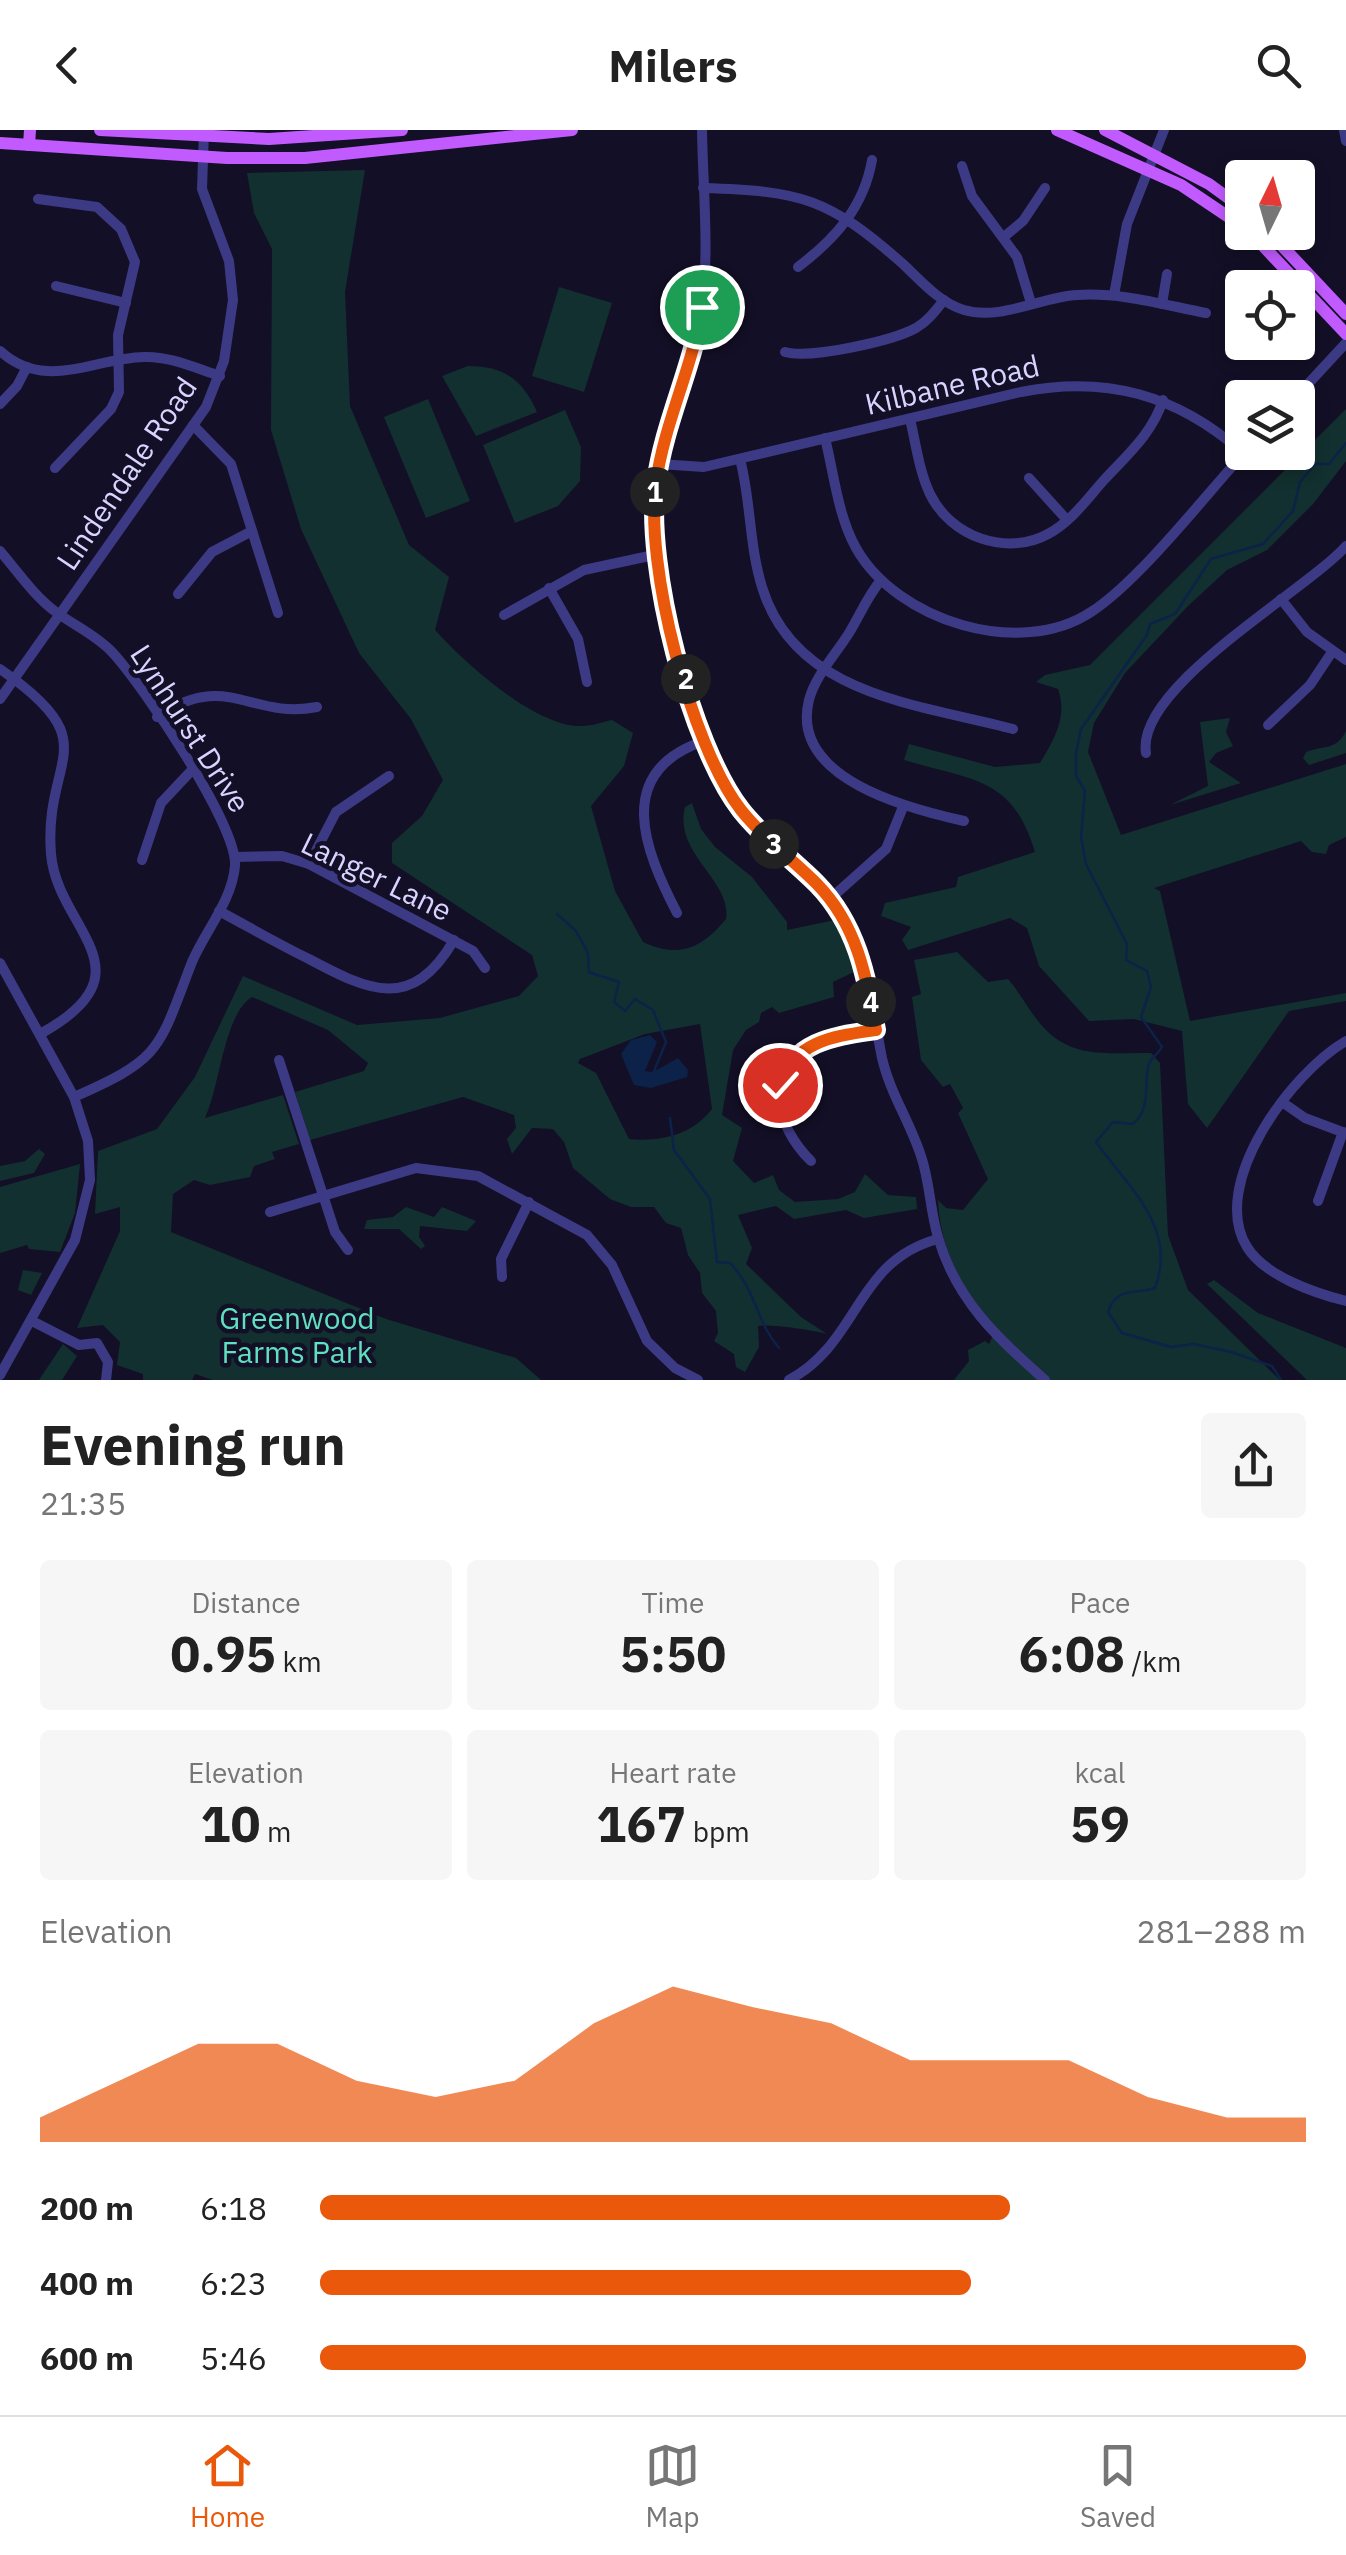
<!DOCTYPE html>
<meta charset="utf-8">
<style>
body{margin:0;font-family:"IBM Plex Sans",sans-serif;background:#f6f6f6;color:#222;height:100vh;display:flex;flex-direction:column;font-size:38px;white-space:nowrap}
*{box-sizing:border-box;margin:0}
p{font-size:32px;color:#767676}
.icon{flex:none;width:55px;height:55px;fill:none;stroke:currentColor;stroke-width:2;stroke-linecap:round;stroke-linejoin:round}
.map{position:relative;height:1250px;overflow:hidden}
.drawer{display:flex;flex-direction:column;background:#fff;flex:1}
.drawer>*{flex:none}
.needle{width:65px;rotate:5deg}
.tools{position:absolute;left:1225px;top:30px;display:grid;gap:20px}
.tools a{display:grid;place-items:center;width:90px;height:90px;border-radius:10px;background:#fff;box-shadow:0 5px 15px #0003;font-size:50px}
.pin{position:absolute;display:grid;place-items:center;width:85px;height:85px;color:#fff;margin:-42px;border:5px solid #fff;border-radius:50%;box-shadow:0 2px 10px #0007}
.km{position:absolute;width:50px;height:50px;margin:-25px;border-radius:50%;background:#222;color:#fff;font-size:28px;line-height:50px;text-align:center}
.round{display:grid;place-items:center;flex:none;width:105px;height:105px;border-radius:10px;background:#f6f6f6}
.head{display:flex;align-items:center;justify-content:space-between;height:170px;padding:0 40px}
h1{font-size:55px;font-weight:700;line-height:75px}
.figures{display:grid;grid-template-columns:repeat(3,1fr);gap:15px;height:170px;padding:10px 40px}
.figures div{display:grid;align-content:center;border-radius:10px;background:#f6f6f6;text-align:center}
.figures b{font-size:50px;font-weight:700}
.figures small{font-size:28px;font-weight:400}
.figures p{font-size:28px}
.chart{height:280px;padding:20px 40px}
.chart p{display:flex;justify-content:space-between}
.chart svg{width:100%;height:180px;margin-top:10px;fill:#ea580c;opacity:.7}
ul{padding:0 40px;list-style:none;font-size:32px}
li{display:grid;grid-template-columns:160px 120px 1fr;align-items:center;height:75px}
li i{height:25px;border-radius:12px;background:#ea580c}
header{display:flex;justify-content:space-between;align-items:center;height:130px;padding:0 40px;background:#fff;font-size:45px;font-weight:700}
.tabs{display:flex;justify-content:space-around;align-items:center;height:140px;border-top:2px solid #e0e0e0;background:#fff;font-size:28px;color:#767676}
.tabs a{display:grid;justify-items:center;gap:5px}
.tabs .current{color:#ea580c}
.map>svg:first-child{display:block}
</style>
<header><svg class="icon" aria-label="back" viewBox="0 0 24 24"><path d="M15 5l-7 7 7 7"/></svg>Milers<svg class="icon" aria-label="search" viewBox="0 0 24 24"><circle cx="10" cy="10" r="6"/><path d="M15 15l6 6"/></svg></header>
<div class="map">
<svg width="1346" height="1250" viewBox="0 0 1346 1250">
<rect width="100%" height="100%" fill="#130f26"/>
<g fill="#12302f" fill-rule="evenodd">
<path d="M365 40 345 162 350 276 409 415 449 447 435 500C464 532 536 598 582 596 592 596 603 592 612 590L633 603 624 636 591 676 615 761 643 812C679 829 702 818 726 789 732 750 673 724 685 677L692 673 701 699 715 717 752 747 787 792V800L835 790 856 841 833 852 834 867 779 883 772 877 761 883 759 892 746 900 733 920 722 985 742 998 733 1031 754 1053 773 1045 779 1060 795 1072 838 1069 855 1062 865 1044 888 1065 916 1067 917 1079 864 1088 846 1080 794 1089 776 1076 738 1085 752 1118 746 1134 801 1187 827 1204C812 1200 771 1194 758 1196L759 1217 745 1242 736 1237 734 1224 714 1211 718 1203 716 1181 702 1163 700 1143 688 1125 681 1098 666 1093 654 1077H631L610 1069 573 1038 564 1012 553 999 532 998 512 1024 507 1009 516 998 514 985 463 967 310 1010 295 962 364 941 368 933 328 900 252 867C224 884 220 956 205 988L283 965 299 1014 272 1022 275 1029 254 1036 250 1047 210 1055 194 1050 173 1064 171 1102 386 1189 516 1228 541 1250H213L195 1244 192 1250H143V1244L117 1235 120 1212 103 1195 77 1198 120 1101V1077L95 1084 98 1021 157 999 195 947 243 846 357 895 440 888 519 866 538 846 532 825 392 733V713L422 686 443 650 411 589 359 523 301 399 271 300 272 119 254 83 247 43ZM700 894 712 979C692 1005 661 1012 629 1009L596 943 578 933 580 929 645 904Z"/>
<path d="M559 157 612 173 584 262 532 246Z"/>
<path d="M468 236C504 236 523 250 537 282L476 306 442 246Z"/>
<path d="M428 269 470 371 426 388 384 287Z"/>
<path d="M1346 279V331L1313 374 1267 420 1227 440 1188 476 1125 543 1094 593 1088 622 1121 705 1346 634V707L1329 715 1326 724 1312 722 1301 711 1154 758 1160 761 1190 891 1346 863V871L1289 881 1207 998 1188 974 1182 901 1134 889 1089 891 1039 836 1027 798 1010 788 908 820 902 810 911 797 881 786 885 773 956 757 958 747 1035 722C1012 646 973 651 904 630L909 614 995 637 1040 633C1054 609 1068 587 1058 559L1036 552 1045 545 1090 535Z"/>
<path d="M565 280 581 317 580 351 558 376 515 393 483 315Z"/>
<path d="M1230 588 1226 602 1233 616 1216 623 1209 632 1241 653 1170 675 1208 656 1200 592Z"/>
<path d="M1346 601V623L1309 635 1303 628 1306 622C1324 615 1336 621 1346 601Z"/>
<path d="M957 822 988 852 1008 849C1022 865 1031 885 1046 900 1076 930 1113 922 1151 923L1160 933 1168 1105 1188 1160 1280 1250H954L969 1231 968 1220 985 1211 989 1214 996 1199C964 1161 940 1121 938 1070L946 1078 963 1080 988 1049 958 983 963 978 950 954 943 957 921 930 912 867 921 864 914 830Z"/>
<path d="M39 1019 45 1024 34 1043 0 1051V1036L25 1031Z"/>
<path d="M80 1034 75 1083 60 1122 29 1119 27 1115 0 1123V1057Z"/>
<path d="M406 1077 434 1087 442 1077 476 1091 467 1101 420 1096 419 1107 425 1116 421 1119 399 1099H364L367 1090 393 1087Z"/>
<path d="M23 1140 42 1143 31 1165 18 1160Z"/>
<path d="M1214 1150 1258 1183 1346 1218V1250H1307L1207 1154Z"/>
<path d="M63 1214 77 1226 62 1250H39Z"/>
</g>
<path fill="#0c2248" d="M650 905 657 912 645 941 653 942 678 928 688 940 687 947 651 958 634 955 621 924 631 910Z"/>
<g fill="none" stroke-linecap="round" stroke-linejoin="round">
<g stroke="#0c2248" stroke-width="2.5">
<path d="M557 784 576 801 588 823 589 842 619 852 614 872 625 881 635 869 653 880 666 912 652 946"/>
<path d="M670 988 674 1020 710 1069 717 1132 730 1133C757 1161 755 1190 779 1218"/>
<path d="M1281 1250 1272 1236 1231 1222 1194 1214 1171 1217 1122 1203 1108 1182C1117 1156 1133 1165 1155 1158 1178 1097 1128 1057 1096 1012L1113 992 1133 994C1151 978 1144 958 1148 937 1150 927 1157 926 1162 917L1141 887 1151 857 1147 841 1126 830 1127 814 1086 734 1081 707 1085 661 1076 646V623L1081 599 1147 505 1150 494 1175 484 1211 429 1263 414 1293 381 1300 352 1315 334H1329L1346 313"/>
</g>
<g stroke="#3d3a85" stroke-width="10">
<path d="M702 0C703 64 711 134 699 196 684 275 646 342 654 425 661 490 704 637 746 686 783 728 831 757 855 810 871 847 874 889 882 928 890 963 910 992 921 1026 930 1052 930 1081 938 1107 956 1170 998 1209 1045 1250"/>
<path d="M1344 0 1346 11"/>
<path d="M962 36 972 66 1017 127 1031 173"/>
<path d="M703 58C802 61 828 68 903 134 921 151 940 173 964 180 1000 191 1041 167 1077 165 1121 162 1164 175 1206 183"/>
<path d="M38 69 97 77 121 99 135 132 118 205 119 262 111 279 55 338"/>
<path d="M1005 106 1023 91 1045 58"/>
<path d="M798 137C835 109 864 77 872 30"/>
<path d="M56 156 126 173"/>
<path d="M1114 165 1127 94 1164 0"/>
<path d="M1162 174 1167 144"/>
<path d="M0 221C45 262 93 228 144 227 170 226 195 238 220 246"/>
<path d="M785 222C811 229 892 211 916 198 928 191 935 181 944 170"/>
<path d="M1295 268 1346 213"/>
<path d="M0 274 17 256 27 237"/>
<path d="M910 289C916 314 919 341 930 364 950 406 1006 427 1048 404 1071 392 1087 369 1104 350 1127 325 1152 304 1163 270"/>
<path d="M193 295 231 334 278 483"/>
<path d="M825 308C834 344 838 386 856 418 897 491 1020 529 1091 482 1139 451 1204 367 1245 322"/>
<path d="M740 329C751 371 749 415 762 457 795 566 919 574 1013 599"/>
<path d="M659 334 704 337 1021 262C1106 245 1177 265 1242 322"/>
<path d="M1029 348 1067 390"/>
<path d="M0 421C18 442 34 466 56 482 75 496 96 505 112 522 142 554 238 696 235 736 232 771 205 801 192 832 158 920 163 928 74 967"/>
<path d="M881 450C867 467 860 485 849 503 836 524 815 546 809 570 789 649 910 679 964 691"/>
<path d="M549 458 578 509 587 552"/>
<path d="M178 464 212 422 252 401"/>
<path d="M1281 469 1307 502 1346 530"/>
<path d="M504 485 584 440 654 425"/>
<path d="M0 539C110 615 43 626 51 724 57 799 155 841 40 904"/>
<path d="M0 569 206 277 224 231 233 170 229 131 202 59 204 1"/>
<path d="M157 587C227 539 249 590 317 577"/>
<path d="M1268 595 1310 555 1332 522"/>
<path d="M1146 623C1135 557 1306 461 1346 416"/>
<path d="M235 727 282 726 309 734 473 821 485 838"/>
<path d="M142 730 161 673 192 640"/>
<path d="M309 734 336 682 389 646"/>
<path d="M830 769 886 719 903 677"/>
<path d="M219 781C249 797 278 814 309 829 369 861 412 882 454 810"/>
<path d="M677 783C645 721 612 642 704 611"/>
<path d="M0 833 74 967 88 1011 90 1050 75 1110 0 1245"/>
<path d="M1346 911C1292 942 1208 1054 1247 1117 1265 1146 1314 1163 1346 1171"/>
<path d="M279 930 335 1102 348 1120"/>
<path d="M1282 972 1305 988 1345 1003"/>
<path d="M811 1031C776 997 760 939 814 913 833 904 856 903 877 899"/>
<path d="M1318 1071 1343 1002"/>
<path d="M270 1082 416 1038 478 1046 587 1105 612 1135 647 1211 675 1238 698 1250"/>
<path d="M502 1147 501 1129 529 1072"/>
<path d="M32 1191 79 1215 97 1213 108 1232 106 1250"/>
<path d="M789 1250C860 1212 855 1131 938 1109"/>
</g>
<g stroke="#c25bff" stroke-width="12">
<path d="M100 0 269 9 402 0"/>
<path d="M1057 0 1181 55 1242 96"/>
<path d="M1105 0 1209 54 1242 78"/>
<path d="M0 13 227 28H305L572 0"/>
<path d="M29 15 30 0"/>
<path d="M1250 102 1346 204"/>
<path d="M1269 102 1346 184"/>
</g>
</g>
<g fill="none" stroke-linecap="round" stroke-linejoin="round">
<g stroke="#fff" stroke-width="20">
<path id="route" d="M702 177C693 237 664 293 656 353 644 434 691 616 741 680 763 708 792 729 817 754 857 795 866 845 876 900 836 906 794 910 780 955"/>
</g>
<use href="#route" stroke="#ea580c" stroke-width="12"/>
</g>
<g text-anchor="middle" dominant-baseline="central" stroke-width="9" stroke-linejoin="round" paint-order="stroke">
<g font-size="30" fill="#d9d4ff" stroke="#130f26">
<text transform="translate(952 254) rotate(-13)">Kilbane Road</text>
<text transform="translate(126 343) rotate(-56)">Lindendale Road</text>
<text transform="translate(191 598) rotate(57)">Lynhurst Drive</text>
<text transform="translate(377 746) rotate(26)">Langer Lane</text>
</g>
<g font-size="30" fill="#5fe0c0" stroke="#130f26">
<text x="297" y="1187">Greenwood<tspan x="297" dy="34">Farms Park</tspan></text>
</g>
</g>
</svg>
<div class="tools">
<a><svg class="needle" viewBox="-14 -14 28 28"><path d="M0-13l5 13h-10z" fill="#e53935"/><path d="M0 13l5-13h-10z" fill="#767676"/></svg></a>
<a><svg class="icon" aria-label="locate" viewBox="0 0 24 24"><circle cx="12" cy="12" r="6"/><path d="M12 2v4M12 18v4M2 12h4M18 12h4"/></svg></a>
<a><svg class="icon" aria-label="layers" viewBox="0 0 24 24"><path d="M12 4l9 5-9 5-9-5zM3 14l9 5 9-5"/></svg></a>
</div>
<div class="pin" style="left:702px;top:177px;background:#1e9e55"><svg class="icon" aria-label="arrive" viewBox="0 0 24 24"><path d="M6 21V4h12l-3 4 3 4H6"/></svg></div>
<div class="pin" style="left:780px;top:955px;background:#d93025"><svg class="icon" aria-label="check" viewBox="0 0 24 24"><path d="M5 12l5 5 9-10"/></svg></div>
<b class="km" style="left:655px;top:362px">1</b>
<b class="km" style="left:686px;top:549px">2</b>
<b class="km" style="left:774px;top:714px">3</b>
<b class="km" style="left:871px;top:872px">4</b>
</div>
<section class="drawer">
<div class="head"><div><h1>Evening run</h1><p>21:35</p></div><a class="round"><svg class="icon" aria-label="share" viewBox="0 0 24 24"><path d="M12 15V3M7 8l5-5 5 5M5 13v7h14v-7"/></svg></a></div>
<div class="figures">
<div><p>Distance</p><b>0.95<small> km</small></b></div>
<div><p>Time</p><b>5:50</b></div>
<div><p>Pace</p><b>6:08<small> /km</small></b></div>
</div>
<div class="figures">
<div><p>Elevation</p><b>10<small> m</small></b></div>
<div><p>Heart rate</p><b>167<small> bpm</small></b></div>
<div><p>kcal</p><b>59</b></div>
</div>
<div class="chart"><p><span>Elevation</span>281–288 m</p>
<svg viewBox="0 0 160 44" preserveAspectRatio="none"><path d="M0 44V38L10 29L20 20L30 20L40 29L50 33L60 29L70 15L80 6L90 11L100 15L110 24L120 24L130 24L140 33L150 38L160 38V44z"/></svg>
</div>
<ul>
<li><b>200 m</b>6:18<i style="width:70%"></i></li>
<li><b>400 m</b>6:23<i style="width:66%"></i></li>
<li><b>600 m</b>5:46<i style="width:100%"></i></li>
</ul>
</section>
<nav class="tabs">
<a class="current"><svg class="icon" aria-label="home" viewBox="0 0 24 24"><path d="M3 11l9-7 9 7M6 9v11h12V9"/></svg>Home</a>
<a><svg class="icon" aria-label="map" viewBox="0 0 24 24"><path d="M3 6l6-2 6 2 6-2v14l-6 2-6-2-6 2zM9 4v14M15 6v14"/></svg>Map</a>
<a><svg class="icon" aria-label="saved" viewBox="0 0 24 24"><path d="M7 4h10v16l-5-4-5 4z"/></svg>Saved</a>
</nav>
